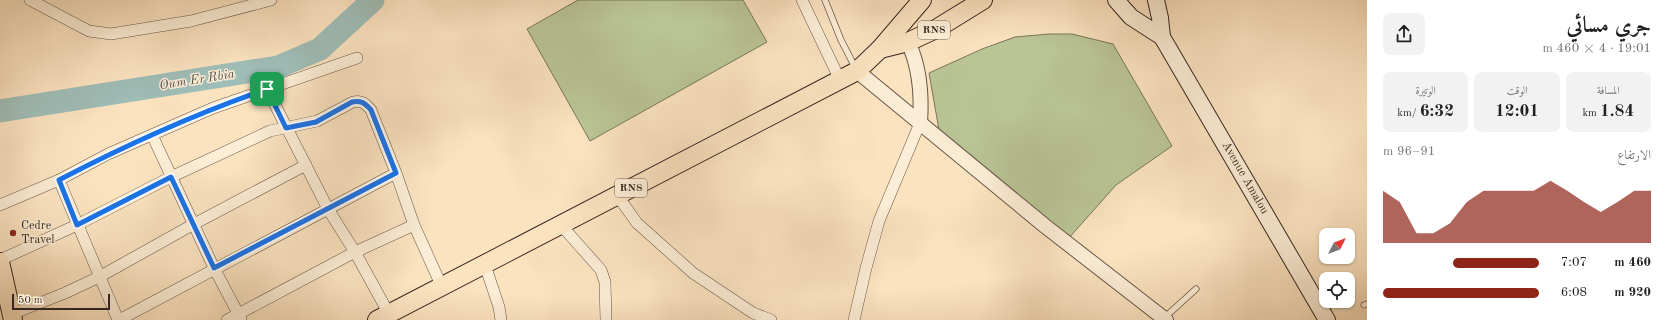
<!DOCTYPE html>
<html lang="ar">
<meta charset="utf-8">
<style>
body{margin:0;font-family:"Old Standard TT",Amiri,serif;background:#f2f2f2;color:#222;direction:rtl;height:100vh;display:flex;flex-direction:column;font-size:15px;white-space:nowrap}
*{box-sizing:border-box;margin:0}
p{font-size:13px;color:#767676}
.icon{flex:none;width:22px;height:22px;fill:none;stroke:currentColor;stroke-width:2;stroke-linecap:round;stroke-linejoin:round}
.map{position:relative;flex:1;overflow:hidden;direction:ltr}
.panel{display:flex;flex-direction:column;background:#fff;width:300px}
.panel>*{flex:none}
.needle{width:26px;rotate:48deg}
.fabs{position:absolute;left:1319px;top:228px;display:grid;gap:8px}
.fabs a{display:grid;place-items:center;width:36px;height:36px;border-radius:8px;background:#fff;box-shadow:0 1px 3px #0004;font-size:20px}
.scale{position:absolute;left:12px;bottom:10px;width:98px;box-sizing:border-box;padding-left:4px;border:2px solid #372720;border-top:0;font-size:11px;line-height:14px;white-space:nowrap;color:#372720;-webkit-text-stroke:3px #fcedd6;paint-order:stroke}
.pin{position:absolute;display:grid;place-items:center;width:34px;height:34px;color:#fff;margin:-17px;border-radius:8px;box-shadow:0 2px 6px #0006}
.round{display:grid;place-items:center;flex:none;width:42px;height:42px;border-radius:8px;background:#f2f2f2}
.headline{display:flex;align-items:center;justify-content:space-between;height:68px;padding:0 16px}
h1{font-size:22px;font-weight:700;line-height:30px}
.figures{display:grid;grid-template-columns:repeat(3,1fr);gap:6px;height:68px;padding:4px 16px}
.figures div{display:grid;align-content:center;border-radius:8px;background:#f2f2f2;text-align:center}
.figures b{font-size:17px;font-weight:700}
.figures small{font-size:11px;font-weight:400}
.figures p{font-size:11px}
.chart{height:112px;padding:8px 16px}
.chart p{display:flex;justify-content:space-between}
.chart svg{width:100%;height:72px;margin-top:4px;fill:#8f2418;opacity:.7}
ul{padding:0 16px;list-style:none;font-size:13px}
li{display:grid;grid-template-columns:64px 48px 1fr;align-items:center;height:30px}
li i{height:10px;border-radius:5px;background:#8f2418}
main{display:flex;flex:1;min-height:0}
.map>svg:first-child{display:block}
</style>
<main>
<section class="panel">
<div class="headline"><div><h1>جري مسائي</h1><p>19:01 · 4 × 460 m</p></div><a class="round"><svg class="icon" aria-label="share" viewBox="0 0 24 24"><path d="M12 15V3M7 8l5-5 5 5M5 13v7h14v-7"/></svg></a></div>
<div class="figures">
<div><p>المسافة</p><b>1.84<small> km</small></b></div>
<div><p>الوقت</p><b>12:01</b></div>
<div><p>الوتيرة</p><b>6:32<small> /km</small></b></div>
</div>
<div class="chart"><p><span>الارتفاع</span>91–96 m</p>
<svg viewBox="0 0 160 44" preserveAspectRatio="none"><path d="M0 44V12L10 19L20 38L30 38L40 32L50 19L60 12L70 12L80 12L90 12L100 6L110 12L120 19L130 25L140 19L150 12L160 12V44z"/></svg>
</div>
<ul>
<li><b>460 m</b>7:07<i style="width:55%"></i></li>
<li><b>920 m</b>6:08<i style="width:100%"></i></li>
</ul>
</section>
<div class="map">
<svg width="1367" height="320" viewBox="0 0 1367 320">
<rect width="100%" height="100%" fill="#fbe3c0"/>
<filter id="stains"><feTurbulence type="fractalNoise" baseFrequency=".005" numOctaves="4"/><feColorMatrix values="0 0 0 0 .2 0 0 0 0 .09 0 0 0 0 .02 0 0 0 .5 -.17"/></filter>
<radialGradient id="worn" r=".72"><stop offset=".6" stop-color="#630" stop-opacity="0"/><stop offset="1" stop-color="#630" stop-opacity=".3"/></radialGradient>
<g fill="#bac596" stroke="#78765b">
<path d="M578 0H743L767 42 590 141 527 29Z"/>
<path d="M1049 34H1072L1113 44 1172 146 1116 185 1068 239 939 130 929 73 982 49 1015 37Z"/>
</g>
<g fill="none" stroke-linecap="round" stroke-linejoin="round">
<path stroke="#9fbdb7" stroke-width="23" d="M0 111 278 67 320 49 373 0"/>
<g stroke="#685648" stroke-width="7">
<g id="service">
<path d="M825 0 841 40 856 69"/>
<path d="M1364 305 1367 304"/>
<path d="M1164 318 1196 289"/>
</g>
</g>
<g stroke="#685648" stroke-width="12">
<g id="minor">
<path d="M30 0 89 31 111 34 191 21 271 0"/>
<path d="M802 0 840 80"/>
<path d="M267 89 328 209 355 252 389 314"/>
<path d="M152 135 214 268 241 319"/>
<path d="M59 180 118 320"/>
<path d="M617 195 637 223 693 273 753 313 771 320"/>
<path d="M0 205 59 180 108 154 213 108 357 58"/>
<path d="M561 225 601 270 605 282 606 320"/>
<path d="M0 260 77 225 171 177 270 131 317 121 353 102C361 100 365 103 371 110L396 173 414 225 442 287"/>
<path d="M485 265 499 307 501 320"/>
<path d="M12 314 65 293 99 277 194 224 306 165"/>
<path d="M119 320 396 173"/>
<path d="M227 320 355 252 414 225"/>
<path d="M854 320 866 268 879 221 920 123"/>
</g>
</g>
<g stroke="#685648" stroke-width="16">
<g id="tertiary">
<path d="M908 42C920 67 922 95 920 123"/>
<path d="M857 71 1045 226 1166 320"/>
</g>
</g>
<g stroke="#372720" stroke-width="18">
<g id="secondary">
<path d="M1116 0 1131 17 1162 37"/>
<path d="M1156 0 1160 18 1162 37 1327 320"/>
</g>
</g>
<g stroke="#372720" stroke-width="20">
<g id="primary">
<path d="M880 49 908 42 936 29 983 0"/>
<path d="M0 262 13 320"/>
<path d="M377 320 857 71 880 49 922 0"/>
</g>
</g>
<use href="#service" stroke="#fcedd6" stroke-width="5.5"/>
<use href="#minor" stroke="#fcedd6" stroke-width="11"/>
<use href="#tertiary" stroke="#fcedd6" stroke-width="14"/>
<use href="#secondary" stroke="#fcedd6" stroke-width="16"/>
<use href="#primary" stroke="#fbe3c0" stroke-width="18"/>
</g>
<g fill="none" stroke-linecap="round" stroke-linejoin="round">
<g stroke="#fff" stroke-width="8">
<path id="route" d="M267 89 286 128 316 122 352 102C361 100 365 103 371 110L396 173 214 268 171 177 77 225 59 180C126 145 195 114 267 89Z"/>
</g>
<use href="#route" stroke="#1a73e8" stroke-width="5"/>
</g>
<circle fill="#8f2418" stroke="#fcedd6" stroke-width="1.5" cx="13" cy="233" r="4"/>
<g text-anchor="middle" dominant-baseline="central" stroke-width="3" stroke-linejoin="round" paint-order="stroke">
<g fill="#fcedd6" stroke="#726257" stroke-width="1">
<rect x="918" y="21" width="32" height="18" rx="3"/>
<rect x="615" y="179" width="32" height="18" rx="3"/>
</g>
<g font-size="11" font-weight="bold" fill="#372720">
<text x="934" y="30">RN8</text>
<text x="631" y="188">RN8</text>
</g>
<g font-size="12" fill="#372720" stroke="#fcedd6">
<text transform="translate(1245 178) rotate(60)">Avenue Amalou</text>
</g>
<g font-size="12" fill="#372720" stroke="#fcedd6" text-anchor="start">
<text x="21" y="226">Cedre<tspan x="21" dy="14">Travel</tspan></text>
</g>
<g font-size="13" font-style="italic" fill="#56544d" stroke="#fcedd6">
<text transform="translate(197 80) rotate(-9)">Oum Er Rbia</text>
</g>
</g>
<rect width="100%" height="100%" filter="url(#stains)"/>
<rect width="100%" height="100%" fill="url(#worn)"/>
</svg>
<div class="fabs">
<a><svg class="needle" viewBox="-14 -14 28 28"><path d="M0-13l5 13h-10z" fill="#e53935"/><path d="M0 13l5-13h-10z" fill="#767676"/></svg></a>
<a><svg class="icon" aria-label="locate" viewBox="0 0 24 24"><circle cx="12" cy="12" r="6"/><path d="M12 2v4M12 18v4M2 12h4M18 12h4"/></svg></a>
</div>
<div class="scale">50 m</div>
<div class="pin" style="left:267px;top:89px;background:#1e9e55"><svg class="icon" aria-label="arrive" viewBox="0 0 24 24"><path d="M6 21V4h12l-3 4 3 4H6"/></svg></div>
</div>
</main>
